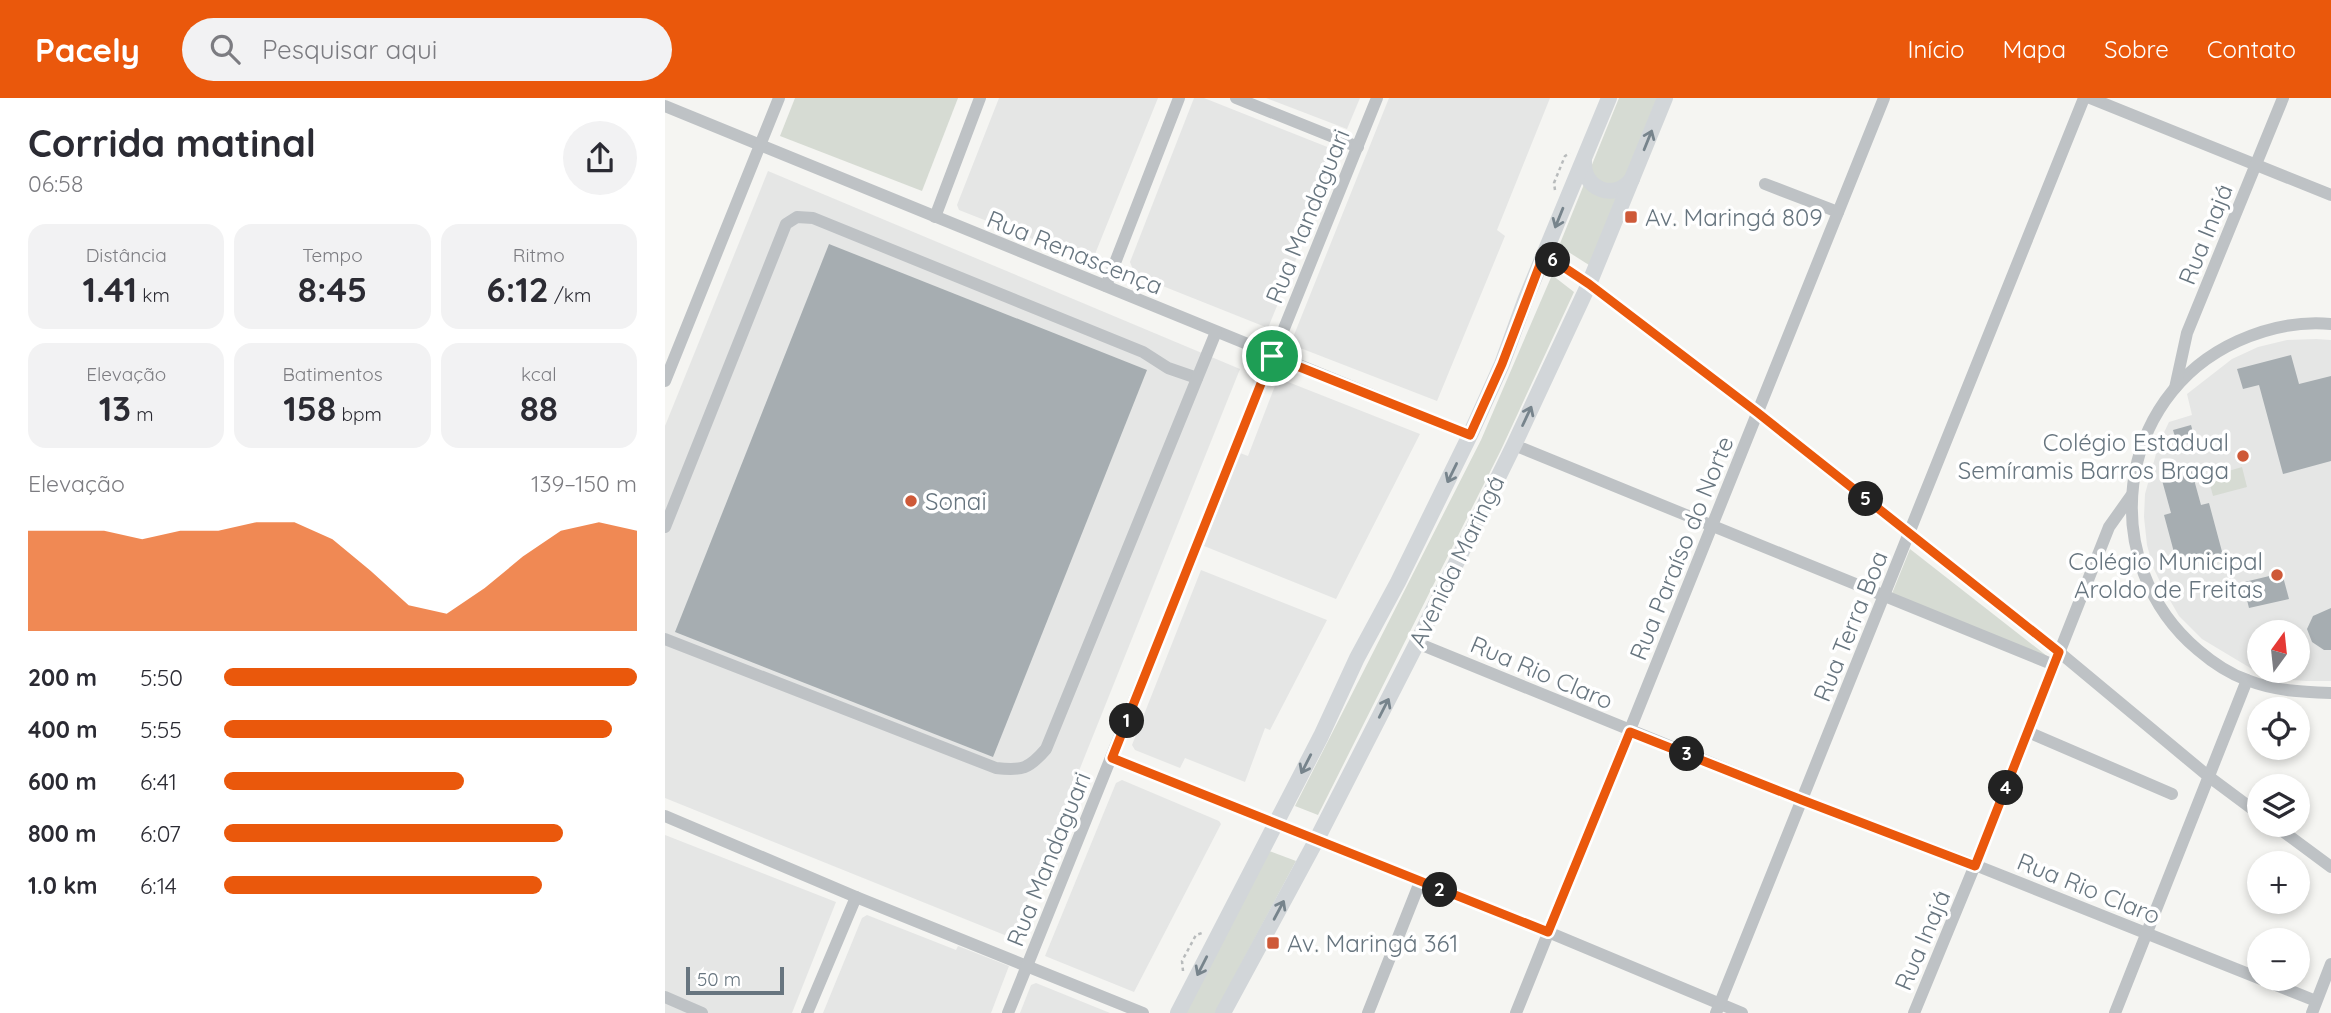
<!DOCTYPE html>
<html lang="pt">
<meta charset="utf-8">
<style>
body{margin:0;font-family:Quicksand,sans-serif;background:#f2f2f3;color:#2b2b33;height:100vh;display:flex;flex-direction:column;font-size:26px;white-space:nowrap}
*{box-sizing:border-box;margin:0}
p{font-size:23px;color:#7c7c81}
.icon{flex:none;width:38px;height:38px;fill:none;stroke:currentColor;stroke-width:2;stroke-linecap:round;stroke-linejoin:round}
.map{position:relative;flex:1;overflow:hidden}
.panel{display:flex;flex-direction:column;background:#fff;width:665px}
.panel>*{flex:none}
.needle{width:46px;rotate:15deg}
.fabs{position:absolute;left:1582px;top:522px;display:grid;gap:14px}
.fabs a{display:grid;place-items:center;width:63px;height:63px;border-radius:50%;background:#fff;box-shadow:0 4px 10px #0003;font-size:35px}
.scale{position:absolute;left:21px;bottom:18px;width:98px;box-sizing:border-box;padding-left:7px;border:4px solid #67757f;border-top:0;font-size:19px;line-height:24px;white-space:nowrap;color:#67757f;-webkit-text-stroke:5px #fff;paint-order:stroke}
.pin{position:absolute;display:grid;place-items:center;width:60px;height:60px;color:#fff;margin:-30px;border:4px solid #fff;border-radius:50%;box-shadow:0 2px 7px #0007}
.km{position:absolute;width:35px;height:35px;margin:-18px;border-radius:50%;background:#222;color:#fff;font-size:19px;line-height:35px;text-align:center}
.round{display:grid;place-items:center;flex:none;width:74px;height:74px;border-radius:37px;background:#f2f2f3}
.summary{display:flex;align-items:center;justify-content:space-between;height:119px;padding:0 28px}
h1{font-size:38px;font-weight:700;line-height:52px}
.figures{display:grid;grid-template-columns:repeat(3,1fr);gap:10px;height:119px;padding:7px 28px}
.figures div{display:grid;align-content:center;border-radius:18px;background:#f2f2f3;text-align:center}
.figures b{font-size:35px;font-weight:700}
.figures small{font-size:19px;font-weight:400}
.figures p{font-size:19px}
.chart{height:196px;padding:14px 28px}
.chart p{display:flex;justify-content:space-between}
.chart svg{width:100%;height:126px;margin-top:7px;fill:#ea580c;opacity:.7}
ul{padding:0 28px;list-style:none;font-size:23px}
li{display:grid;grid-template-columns:112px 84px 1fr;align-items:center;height:52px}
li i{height:18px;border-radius:9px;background:#ea580c}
header{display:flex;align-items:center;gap:42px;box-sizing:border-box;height:98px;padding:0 35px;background:#ea580c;color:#fff}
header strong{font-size:33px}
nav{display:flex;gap:38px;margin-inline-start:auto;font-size:24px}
.search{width:490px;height:63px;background:#f2f2f3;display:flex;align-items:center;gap:18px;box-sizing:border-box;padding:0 24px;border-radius:38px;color:#7c7c81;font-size:26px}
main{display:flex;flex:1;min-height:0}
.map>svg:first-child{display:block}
</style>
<header>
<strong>Pacely</strong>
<div class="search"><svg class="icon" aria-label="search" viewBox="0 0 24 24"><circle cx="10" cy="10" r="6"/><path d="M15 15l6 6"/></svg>Pesquisar aqui</div>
<nav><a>Início</a><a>Mapa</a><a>Sobre</a><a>Contato</a></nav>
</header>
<main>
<section class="panel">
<div class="summary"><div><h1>Corrida matinal</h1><p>06:58</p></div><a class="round"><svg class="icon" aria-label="share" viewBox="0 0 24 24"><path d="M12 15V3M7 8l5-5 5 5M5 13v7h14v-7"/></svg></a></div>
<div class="figures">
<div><p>Distância</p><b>1.41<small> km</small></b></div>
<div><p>Tempo</p><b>8:45</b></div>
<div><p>Ritmo</p><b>6:12<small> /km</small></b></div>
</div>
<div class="figures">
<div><p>Elevação</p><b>13<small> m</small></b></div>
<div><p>Batimentos</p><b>158<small> bpm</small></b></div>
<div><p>kcal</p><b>88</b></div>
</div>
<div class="chart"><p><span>Elevação</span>139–150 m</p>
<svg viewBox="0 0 160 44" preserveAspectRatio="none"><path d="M0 44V9L10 9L20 9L30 12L40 9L50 9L60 6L70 6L80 12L90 23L100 35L110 38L120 29L130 18L140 9L150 6L160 9V44z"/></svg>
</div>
<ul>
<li><b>200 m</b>5:50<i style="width:100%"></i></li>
<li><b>400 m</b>5:55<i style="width:94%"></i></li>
<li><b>600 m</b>6:41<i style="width:58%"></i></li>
<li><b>800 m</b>6:07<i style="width:82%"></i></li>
<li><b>1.0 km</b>6:14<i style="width:77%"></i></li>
</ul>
</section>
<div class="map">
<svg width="1666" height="915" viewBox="0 0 1666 915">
<rect width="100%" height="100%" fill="#f5f5f2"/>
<g fill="#e5e6e5" fill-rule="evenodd">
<path d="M334 0H493L430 156 415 150 411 158 294 112 292 107Z"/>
<path d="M529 0H539L675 54 603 230 470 177 465 164Z"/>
<path d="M601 0H695L682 31Z"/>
<path d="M724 0H885L832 132 840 138 772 303 630 248 627 242Z"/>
<path d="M103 73 575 271 347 840 0 700V328Z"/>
<path d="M1651 241 1666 242V583H1642L1614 581 1587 571 1537 541 1514 518 1499 492 1488 469 1482 447 1479 419 1480 396 1494 345 1504 324 1527 317 1522 296 1567 261 1593 249 1622 242ZM1594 534H1633V572H1594Z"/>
<path d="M613 280 755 336 671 501 539 448 575 355 583 358Z"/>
<path d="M536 472 662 522 605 632 600 630 580 684 520 660 515 670 470 652 467 647Z"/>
<path d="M457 682 554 723 556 726 469 894 380 858 451 685Z"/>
<path d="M0 737 171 804 127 915H0Z"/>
<path d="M202 817 291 852 293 848 344 868 326 915H158L197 820Z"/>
<path d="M371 885 445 915H355L366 887Z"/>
</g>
<g fill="#d6dbd3">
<path d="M130 0H293L257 93 115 38Z"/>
<path d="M954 0H992L924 167 894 148Z"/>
<path d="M887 177 909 194 835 354 653 717 630 708 816 342Z"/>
<path d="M1577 369 1582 389 1548 398 1543 379Z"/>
<path d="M1245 451 1387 562 1226 498Z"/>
<path d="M604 753 631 763 550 915H520Z"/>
</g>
<g fill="#a6adb1">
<path d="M164 146 482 272 328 659 10 534Z"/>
<path d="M1626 257 1634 286 1666 278V363L1618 376 1594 287 1578 291 1572 271Z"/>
<path d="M1526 327 1530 342 1512 346 1508 332Z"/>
<path d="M1525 367 1536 407 1544 405 1559 461 1514 473 1499 417 1506 415 1495 375Z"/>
<path d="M1617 475 1624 501 1584 510 1581 498 1574 499 1571 486Z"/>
<path d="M1666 510V552H1659L1647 544 1642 531 1648 518Z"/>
</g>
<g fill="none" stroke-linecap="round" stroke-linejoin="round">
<g stroke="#b8bbbc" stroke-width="2.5" stroke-dasharray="3.5 3.5" stroke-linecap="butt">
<path d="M890 92 889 85 900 58 905 55"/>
<path d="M518 873 517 863 531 837 537 835"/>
</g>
<g stroke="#bec2c5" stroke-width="12">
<path d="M571 0 693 49"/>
<path d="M1425 0 1666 97"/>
<path d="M0 8 805 337"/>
<path d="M1100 86 1173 114"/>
<path d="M270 119 315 0"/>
<path d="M879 157 924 186 1093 315 1394 554 1543 678 1594 716"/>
<path d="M441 188 514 0"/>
<path d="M1666 226C1634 223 1602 230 1573 243 1449 299 1431 466 1533 552 1547 564 1565 576 1582 582 1610 593 1637 594 1666 595"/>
<path d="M0 283 114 0"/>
<path d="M1510 290 1522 235 1618 0"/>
<path d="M849 347 1389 567"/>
<path d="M0 429 121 126 132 119 148 120 478 254 503 270 532 280"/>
<path d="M0 541 331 670C357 673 364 671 381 651L551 234"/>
<path d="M752 545 1137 702 1310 767 1651 903"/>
<path d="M1363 634 1507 696"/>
<path d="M448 660 883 834 1077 915"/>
<path d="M0 718 191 799 478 915"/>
<path d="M1608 726 1666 769"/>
<path d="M0 899 37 915"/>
<path d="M142 915 191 799"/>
<path d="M343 915 712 0"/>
<path d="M703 915 755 784"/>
<path d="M851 915 1219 0"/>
<path d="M1051 915 1419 0"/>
<path d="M1249 915 1310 767 1444 429 1466 398"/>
<path d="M1450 915 1582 582"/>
<path d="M1647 915 1666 866"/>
</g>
<g stroke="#d2d6d9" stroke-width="16">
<path d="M919 63C917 91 950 104 967 81"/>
<path d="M513 915 656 638 692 560 733 484 805 337 837 266 861 200 944 0"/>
<path d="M558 915 652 741 752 545 849 347 924 186 1000 0"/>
</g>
</g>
<defs><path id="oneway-shaft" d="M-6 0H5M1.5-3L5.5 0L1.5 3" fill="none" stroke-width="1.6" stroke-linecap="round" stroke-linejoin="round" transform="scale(1.75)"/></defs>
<g stroke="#77848c">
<use href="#oneway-shaft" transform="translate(983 42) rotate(-68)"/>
<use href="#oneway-shaft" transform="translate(894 120) rotate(112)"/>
<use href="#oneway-shaft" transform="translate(862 318) rotate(-65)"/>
<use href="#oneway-shaft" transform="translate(787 375) rotate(116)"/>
<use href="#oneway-shaft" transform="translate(719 610) rotate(-63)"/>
<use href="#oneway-shaft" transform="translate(641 666) rotate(117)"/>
<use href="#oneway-shaft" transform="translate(614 812) rotate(-62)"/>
<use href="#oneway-shaft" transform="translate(537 868) rotate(117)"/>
</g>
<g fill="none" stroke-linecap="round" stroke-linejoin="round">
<g stroke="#fff" stroke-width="14">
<path id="route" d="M879 156 924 186 1093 315 1394 554 1310 768 1137 702 965 634 883 834 447 660 607 258 805 337 837 266Z"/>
</g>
<use href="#route" stroke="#ea580c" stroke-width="9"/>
</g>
<g fill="#ce5938" stroke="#fff" stroke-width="2.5">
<rect x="959" y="112" width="14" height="14" rx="3.5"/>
<circle cx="1578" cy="358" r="7"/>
<circle cx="246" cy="403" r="7"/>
<circle cx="1612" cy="477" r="7"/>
<rect x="601" y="838" width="14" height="14" rx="3.5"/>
</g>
<g text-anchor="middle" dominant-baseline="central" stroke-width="7" stroke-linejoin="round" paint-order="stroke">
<g font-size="24" fill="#67757f" stroke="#fff">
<text transform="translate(642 118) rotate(-68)">Rua Mandaguari</text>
<text transform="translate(1540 136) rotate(-68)">Rua Inajá</text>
<text transform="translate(410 154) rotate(22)">Rua Renascença</text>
<text transform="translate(1016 450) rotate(-68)">Rua Paraíso do Norte</text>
<text transform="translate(791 463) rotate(-64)">Avenida Maringá</text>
<text transform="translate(1185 528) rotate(-68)">Rua Terra Boa</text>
<text transform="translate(877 574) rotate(23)">Rua Rio Claro</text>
<text transform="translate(383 761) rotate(-68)">Rua Mandaguari</text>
<text transform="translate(1424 790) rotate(22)">Rua Rio Claro</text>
<text transform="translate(1257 842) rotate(-67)">Rua Inajá</text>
</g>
<g font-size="24" fill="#67757f" stroke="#fff" text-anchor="start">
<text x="980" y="119">Av. Maringá 809</text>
<text x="1564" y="344" text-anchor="end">Colégio Estadual<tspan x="1564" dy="28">Semíramis Barros Braga</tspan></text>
<text x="260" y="403">Sonai</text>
<text x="1598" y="463" text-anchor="end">Colégio Municipal<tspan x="1598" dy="28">Aroldo de Freitas</tspan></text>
<text x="622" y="845">Av. Maringá 361</text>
</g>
</g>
</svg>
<div class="fabs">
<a><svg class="needle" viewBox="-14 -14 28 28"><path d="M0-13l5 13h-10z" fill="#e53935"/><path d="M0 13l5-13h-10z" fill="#7c7c81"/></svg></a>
<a><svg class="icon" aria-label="locate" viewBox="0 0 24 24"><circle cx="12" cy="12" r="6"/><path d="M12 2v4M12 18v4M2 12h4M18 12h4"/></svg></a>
<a><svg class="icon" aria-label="layers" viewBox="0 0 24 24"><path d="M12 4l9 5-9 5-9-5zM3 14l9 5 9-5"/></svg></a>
<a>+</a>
<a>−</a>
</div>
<div class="scale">50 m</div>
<div class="pin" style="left:607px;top:258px;background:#1e9e55"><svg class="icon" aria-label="arrive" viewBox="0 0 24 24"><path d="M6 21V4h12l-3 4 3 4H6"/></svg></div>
<b class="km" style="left:462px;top:623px">1</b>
<b class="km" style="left:775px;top:792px">2</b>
<b class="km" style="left:1022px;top:656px">3</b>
<b class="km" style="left:1341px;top:690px">4</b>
<b class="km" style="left:1201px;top:401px">5</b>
<b class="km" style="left:888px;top:162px">6</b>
</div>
</main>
